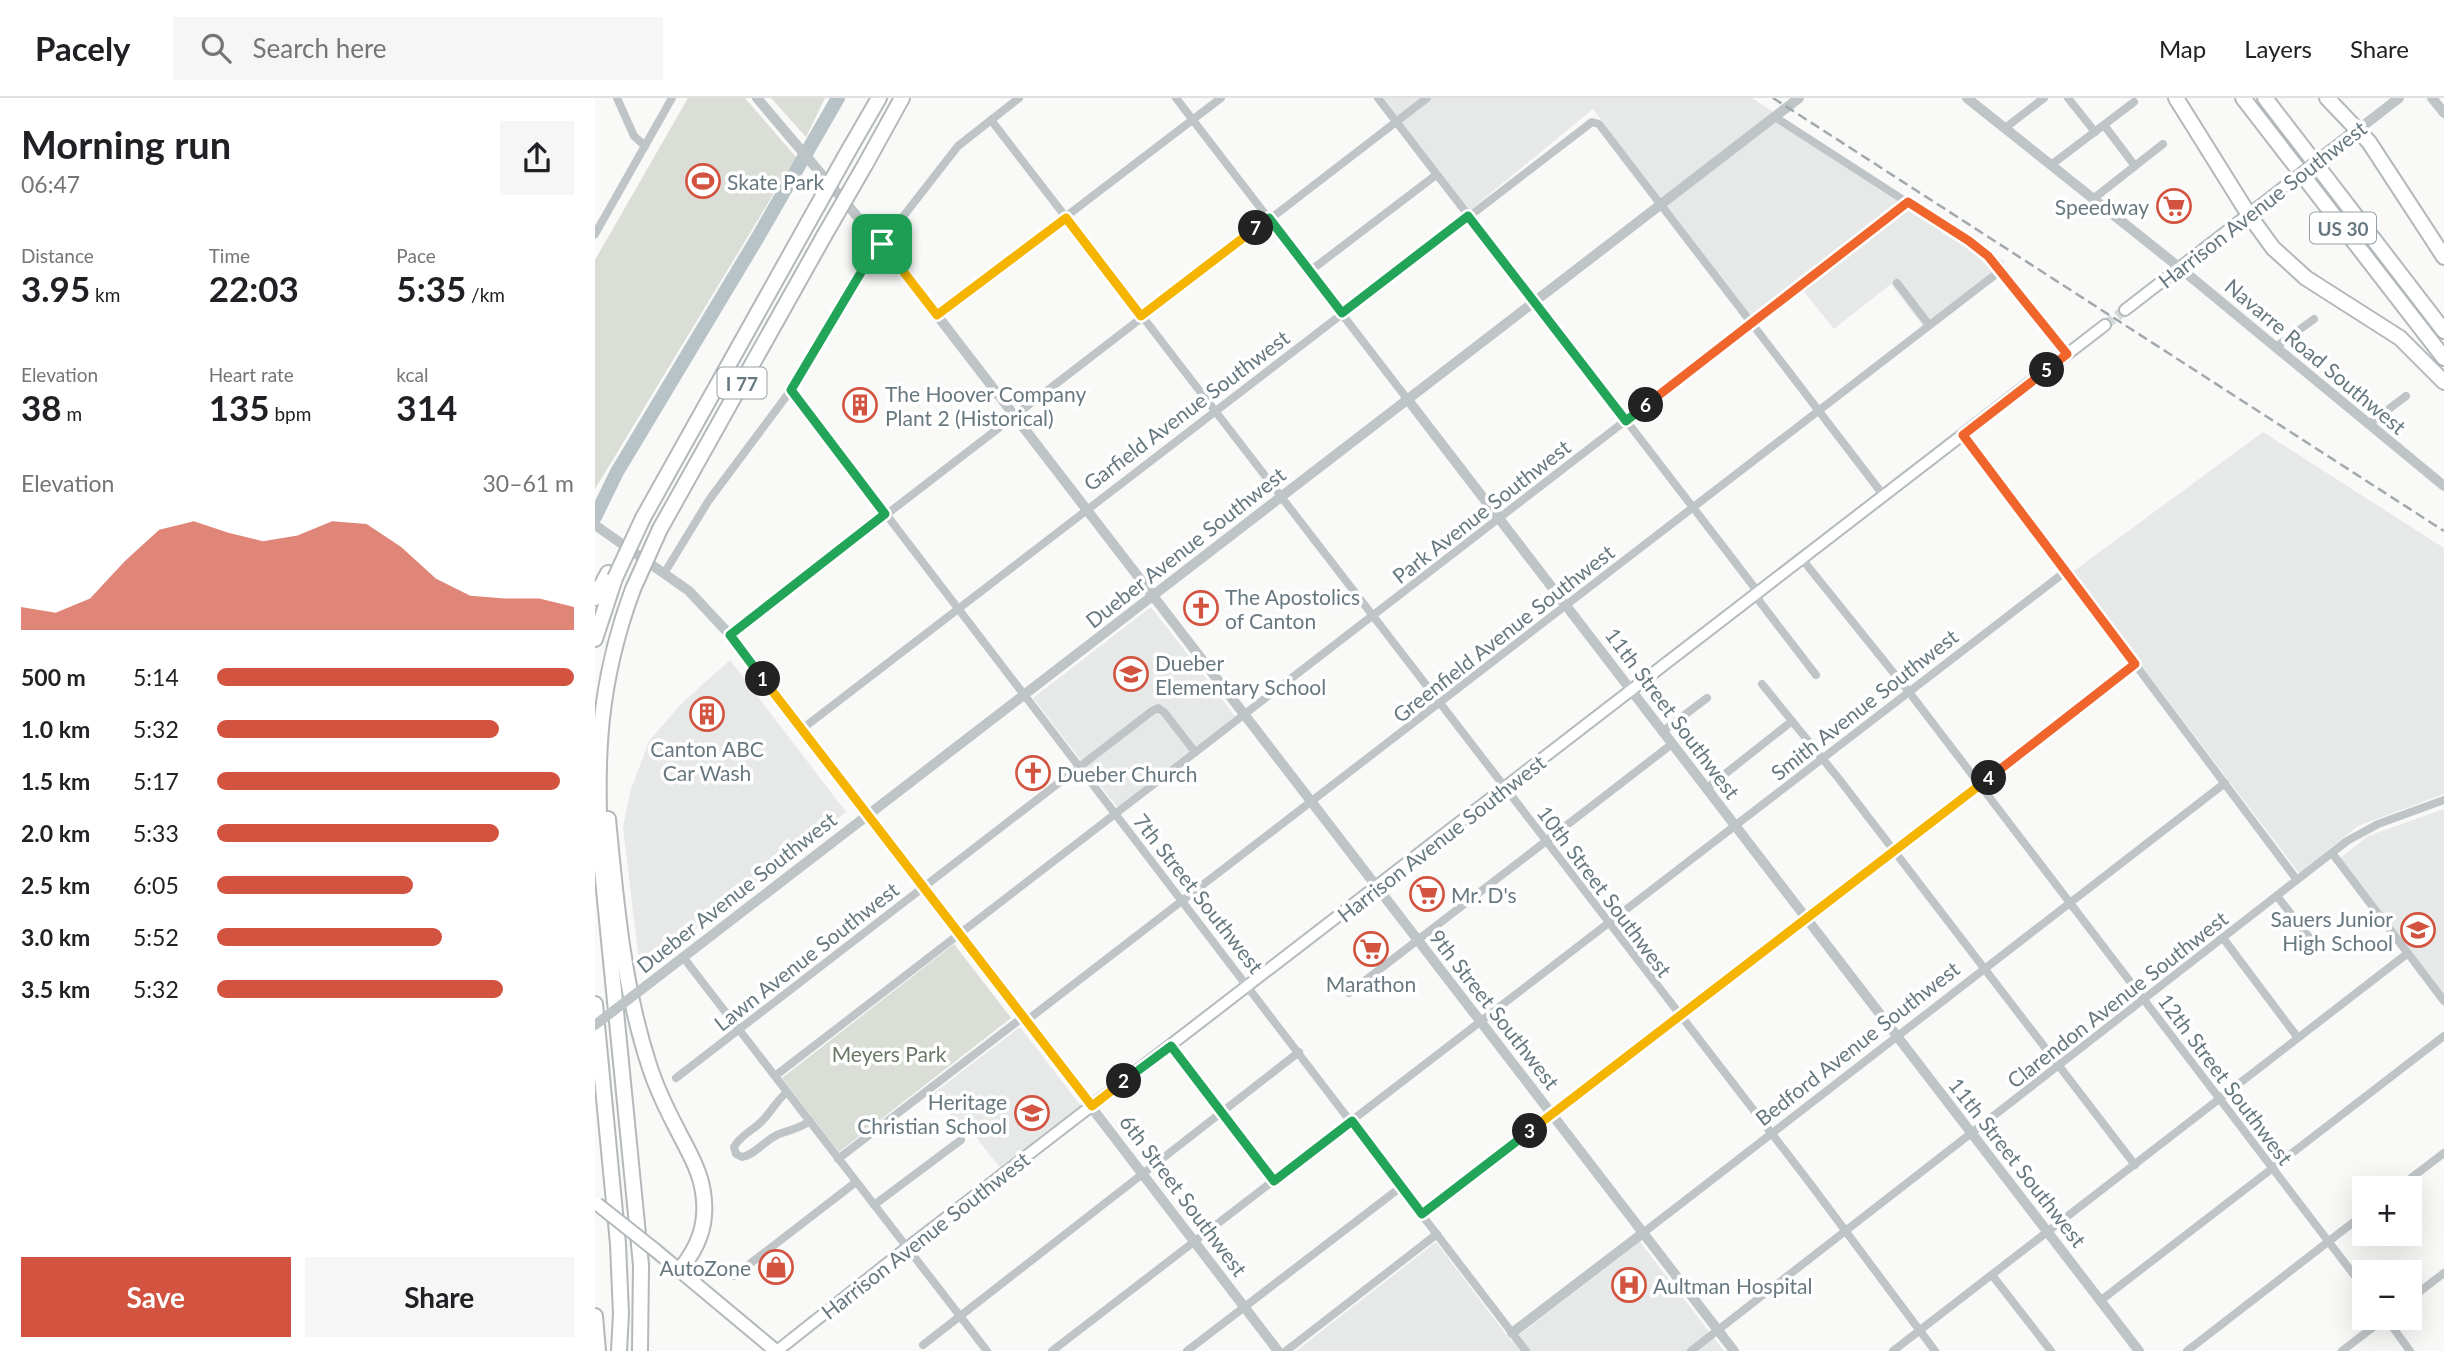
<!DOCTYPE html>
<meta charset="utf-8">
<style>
body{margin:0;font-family:Lato,sans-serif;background:#f6f6f6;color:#202124;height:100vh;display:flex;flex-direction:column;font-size:26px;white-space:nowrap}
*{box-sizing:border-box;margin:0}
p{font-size:23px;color:#757577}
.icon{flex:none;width:38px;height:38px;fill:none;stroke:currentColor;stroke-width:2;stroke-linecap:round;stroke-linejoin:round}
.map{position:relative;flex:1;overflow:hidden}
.panel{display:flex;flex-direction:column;background:#fff;width:595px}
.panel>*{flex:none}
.controls{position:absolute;left:1757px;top:1078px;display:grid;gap:14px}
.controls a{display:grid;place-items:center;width:70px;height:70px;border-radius:0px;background:#fff;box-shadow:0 7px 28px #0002;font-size:35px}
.pin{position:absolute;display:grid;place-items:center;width:60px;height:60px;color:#fff;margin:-30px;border-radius:14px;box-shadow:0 4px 10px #0006}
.km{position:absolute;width:35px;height:35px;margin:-18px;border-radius:50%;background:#222;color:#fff;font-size:19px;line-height:35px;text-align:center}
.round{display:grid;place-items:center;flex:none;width:74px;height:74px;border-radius:0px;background:#f6f6f6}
.summary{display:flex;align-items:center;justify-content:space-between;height:119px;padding:0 21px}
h1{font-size:38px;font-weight:700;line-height:52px}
.metrics{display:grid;grid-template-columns:repeat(3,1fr);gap:10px;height:119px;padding:7px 21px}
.metrics div{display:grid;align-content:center}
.metrics b{font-size:35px;font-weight:700}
.metrics small{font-size:19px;font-weight:400}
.metrics p{font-size:19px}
.chart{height:196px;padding:14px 21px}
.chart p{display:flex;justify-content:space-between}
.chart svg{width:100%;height:126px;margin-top:7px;fill:#d2533f;opacity:.7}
.action{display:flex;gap:14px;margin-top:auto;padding:14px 21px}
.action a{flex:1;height:80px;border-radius:0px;background:#d2533f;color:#fff;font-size:28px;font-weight:700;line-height:80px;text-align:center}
.action a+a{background:#f6f6f6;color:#202124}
ul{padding:0 21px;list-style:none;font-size:23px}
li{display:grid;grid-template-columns:112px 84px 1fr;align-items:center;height:52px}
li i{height:18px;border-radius:9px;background:#d2533f}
header{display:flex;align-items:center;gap:42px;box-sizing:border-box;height:98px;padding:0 35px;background:#fff;border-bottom:2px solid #e0e0e0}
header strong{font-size:33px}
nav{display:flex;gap:38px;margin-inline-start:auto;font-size:24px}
.search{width:490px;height:63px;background:#f6f6f6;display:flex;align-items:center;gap:18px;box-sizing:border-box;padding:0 24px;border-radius:0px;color:#757577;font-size:26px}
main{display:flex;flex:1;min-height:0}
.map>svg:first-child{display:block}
</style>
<header>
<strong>Pacely</strong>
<div class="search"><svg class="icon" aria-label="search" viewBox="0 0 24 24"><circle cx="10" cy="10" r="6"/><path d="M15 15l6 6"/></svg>Search here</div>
<nav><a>Map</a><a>Layers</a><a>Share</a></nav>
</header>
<main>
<section class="panel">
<div class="summary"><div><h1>Morning run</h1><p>06:47</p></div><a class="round"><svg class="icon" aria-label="share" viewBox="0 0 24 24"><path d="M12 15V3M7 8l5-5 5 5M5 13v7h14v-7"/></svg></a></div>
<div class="metrics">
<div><p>Distance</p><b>3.95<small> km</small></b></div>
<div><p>Time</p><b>22:03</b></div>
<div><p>Pace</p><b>5:35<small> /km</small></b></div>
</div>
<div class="metrics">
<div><p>Elevation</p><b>38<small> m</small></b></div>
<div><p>Heart rate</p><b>135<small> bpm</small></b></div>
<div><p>kcal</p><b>314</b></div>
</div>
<div class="chart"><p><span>Elevation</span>30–61 m</p>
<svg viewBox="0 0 160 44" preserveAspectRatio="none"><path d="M0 44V36L10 38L20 33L30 20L40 9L50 6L60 10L70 13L80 11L90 6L100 7L110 15L120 26L130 32L140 33L150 33L160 36V44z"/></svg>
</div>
<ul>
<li><b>500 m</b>5:14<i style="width:100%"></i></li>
<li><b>1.0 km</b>5:32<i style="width:79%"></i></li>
<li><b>1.5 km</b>5:17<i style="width:96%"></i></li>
<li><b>2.0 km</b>5:33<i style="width:79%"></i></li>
<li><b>2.5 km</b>6:05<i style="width:55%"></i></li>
<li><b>3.0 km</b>5:52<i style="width:63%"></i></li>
<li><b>3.5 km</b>5:32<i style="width:80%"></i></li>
</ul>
<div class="action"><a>Save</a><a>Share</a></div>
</section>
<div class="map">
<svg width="1849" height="1253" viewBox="0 0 1849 1253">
<rect width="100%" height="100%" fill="#f9f9f8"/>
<g fill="#e7e9e8">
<path d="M788 0H1157L1410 164 1328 228 1296 186 1239 231 1202 185 1158 221 998 11 874 113Z"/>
<path d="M1668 334 1849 450V696L1763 728 1704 775 1476 475Z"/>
<path d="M556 509 640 618 522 709 438 600Z"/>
<path d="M135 562 251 714 50 871 45 873 28 729 35 694 54 643 88 604Z"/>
<path d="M1849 711V901L1743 762 1773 738Z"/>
<path d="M425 929 487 1009 406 1071 377 1034 360 1023 339 995Z"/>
<path d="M841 1144 916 1243 1045 1144 1129 1253H701Z"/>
</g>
<g fill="#daded7">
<path d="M93 0H150L201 59 0 391V162Z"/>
<path d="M176 0H230L211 39Z"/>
<path d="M359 846 416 920 244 1054 187 980Z"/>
</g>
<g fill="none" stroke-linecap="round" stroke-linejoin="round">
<path stroke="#b7c3c6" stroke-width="14" d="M0 419 22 374 163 139 243 0"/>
<path stroke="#d4d9da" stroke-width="10" stroke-dasharray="10 5" stroke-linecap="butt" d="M1510 227 1530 212"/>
<g stroke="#b4babe" stroke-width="14">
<g id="secondary">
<path d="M1721 64 1764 31"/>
<path d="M1530 212 1694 85"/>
<path d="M182 1253 312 1150 1510 227"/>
</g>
</g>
<g stroke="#b3b9bc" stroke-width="16">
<path id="primary" d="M60 1152 181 1253"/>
</g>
<g stroke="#b3b8bb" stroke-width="18">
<g id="motorway">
<path d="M1581 0 1654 117 1678 150 1711 180 1805 240 1849 284"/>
<path d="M1648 0 1849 260"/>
<path d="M1670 0 1849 233"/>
<path d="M1732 0 1774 44 1849 159"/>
<path d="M255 50 284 0"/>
<path d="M270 67 307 0"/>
<path d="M48 420 214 123"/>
<path d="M65 431 229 138"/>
<path d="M38 491C3 585 0 662 6 761L46 1167 45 1253"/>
<path d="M0 500 13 475"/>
<path d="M0 541 20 480"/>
<path d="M13 721C21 804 28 887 54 967 61 989 71 1010 82 1031 92 1051 105 1072 108 1094 113 1125 104 1149 84 1173"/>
<path d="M0 906 23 1146 26 1216 24 1253"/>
<path d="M0 1218 3 1253"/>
</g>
</g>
<g stroke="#bfc4c7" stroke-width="8">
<path d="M22 0 39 38 50 48"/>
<path d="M581 0 813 302"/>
<path d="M783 0 1130 451 1159 489 1165 504 1221 577"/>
<path d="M1473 0 1500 34"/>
<path d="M1180 19 1383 150 1393 158 1472 256"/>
<path d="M396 22 1214 1084 1340 1253"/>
<path d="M1509 27 1540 68"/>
<path d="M1410 30 1449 0"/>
<path d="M1456 67 1539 4"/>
<path d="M1498 101 1568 46"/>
<path d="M0 136 77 0"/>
<path d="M715 173 841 77"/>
<path d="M1302 185 1334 227"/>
<path d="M342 217 626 0"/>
<path d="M1681 249 1719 221"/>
<path d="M196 292 931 1253"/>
<path d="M1774 326 1811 298"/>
<path d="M1368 337 1702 782"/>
<path d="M1207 461 1314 594 1769 1190"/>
<path d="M70 474 114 402 196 292 275 161 363 48 424 0"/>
<path d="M135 537 832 0"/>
<path d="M1167 586 1244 681 1540 1067"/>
<path d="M207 631 997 24 1004 26 1289 398"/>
<path d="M1067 634 1112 600"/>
<path d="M1111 691 1197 623"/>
<path d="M1737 755 1849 903"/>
<path d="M1682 798 1717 843"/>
<path d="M1628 840 1703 940"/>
<path d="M88 859 392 1253"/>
<path d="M754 895 1077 646"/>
<path d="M431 923 1405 173"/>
<path d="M576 948 679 1082"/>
<path d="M180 978 1313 105"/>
<path d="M81 980 557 613 563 610 569 614 600 654"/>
<path d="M192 994C181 1003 175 1016 165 1025 156 1033 144 1039 139 1049L141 1056 147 1059C160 1057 169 1043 182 1037 193 1032 204 1031 215 1023"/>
<path d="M243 1061 428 919"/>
<path d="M1803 1090 1849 1055"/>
<path d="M279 1107 366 1042"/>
<path d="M827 1116 1540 566"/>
<path d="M1048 1135 1630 685"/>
<path d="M1397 1177 1456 1253"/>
<path d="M139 1178 261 1084"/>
<path d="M1815 1201 1849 1175"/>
<path d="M1505 1203 1849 938"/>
<path d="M1791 1220 1815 1253"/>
<path d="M328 1247 704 954"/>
<path d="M457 1253 1470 474"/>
<path d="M592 1253 806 1089"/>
<path d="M691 1253 842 1136"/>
<path d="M1096 1253 1752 743 1783 726 1849 702"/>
<path d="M1298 1253 1813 855"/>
<path d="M1592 1253 1769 1116"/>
<path d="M1747 1253 1790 1220"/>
</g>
<g stroke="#bfc4c7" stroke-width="10">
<path d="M162 0 305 169 1139 1253"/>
<path d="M1372 0 1585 170 1849 388"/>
<path d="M1837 0 1849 15"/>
<path d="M1764 31 1804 0"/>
<path d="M813 302 1544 1253"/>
<path d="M0 427 94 493 135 537 683 1253"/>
<path d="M47 891 1204 0"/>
<path d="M917 1235 1048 1135"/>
</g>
<use href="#secondary" stroke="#fff" stroke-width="10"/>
<use href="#primary" stroke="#fff" stroke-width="12"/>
<use href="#motorway" stroke="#fff" stroke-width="14"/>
<path stroke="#a2a9ad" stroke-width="2.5" stroke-dasharray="10 5" stroke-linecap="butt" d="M1178 0 1849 433"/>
<g stroke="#b4babe" stroke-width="14" stroke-linecap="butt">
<path id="secondary-bridge" d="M1694 85 1721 64"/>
</g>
<g stroke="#b3b9bc" stroke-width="16" stroke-linecap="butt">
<path id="primary-bridge" d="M2 1106 60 1152"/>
</g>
<g stroke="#b3b8bb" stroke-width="18" stroke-linecap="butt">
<g id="motorway-bridge">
<path d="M214 123 255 50"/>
<path d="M229 138 270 67"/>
<path d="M20 480 48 420"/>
<path d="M38 491 65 431"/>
</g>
</g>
<path stroke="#bfc4c7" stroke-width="10" d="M0 927 47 891"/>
<use href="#secondary-bridge" stroke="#fff" stroke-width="10"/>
<use href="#primary-bridge" stroke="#fff" stroke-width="12"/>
<use href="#motorway-bridge" stroke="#fff" stroke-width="14"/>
</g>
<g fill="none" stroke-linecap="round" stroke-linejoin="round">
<g stroke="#fff" stroke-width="14">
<path id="split-1" d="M168 581 135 537 290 416 196 292 268 171 287 146"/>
</g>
<g stroke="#fff" stroke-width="14">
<path id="split-2" d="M168 581 497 1008 529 983"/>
</g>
<g stroke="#fff" stroke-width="14">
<path id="split-3" d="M529 983 576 948 679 1083 757 1023 827 1116 935 1033"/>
</g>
<g stroke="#fff" stroke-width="14">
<path id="split-4" d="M935 1033 1394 680"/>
</g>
<g stroke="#fff" stroke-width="14">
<path id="split-5" d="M1394 680 1540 566 1368 337 1452 272"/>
</g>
<g stroke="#fff" stroke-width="14">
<path id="split-6" d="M1051 307 1313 104 1374 143 1393 158 1472 256 1452 272"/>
</g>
<g stroke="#fff" stroke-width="14">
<path id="split-7" d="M661 130 674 120 747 215 873 118 1031 323 1051 307"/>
</g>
<g stroke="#fff" stroke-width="14">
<path id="split-8" d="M287 146 342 217 471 120 546 218 661 130"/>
</g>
<use href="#split-1" stroke="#22a559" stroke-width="9"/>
<use href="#split-2" stroke="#f5b400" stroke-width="9"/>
<use href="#split-3" stroke="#22a559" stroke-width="9"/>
<use href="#split-4" stroke="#f5b400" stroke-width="9"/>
<use href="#split-5" stroke="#f0652b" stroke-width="9"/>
<use href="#split-6" stroke="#f0652b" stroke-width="9"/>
<use href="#split-7" stroke="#22a559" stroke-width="9"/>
<use href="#split-8" stroke="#f5b400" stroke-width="9"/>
</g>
<defs>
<g id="stadium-ring" transform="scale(1.75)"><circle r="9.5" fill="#fff" stroke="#d2533f" stroke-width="1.5"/><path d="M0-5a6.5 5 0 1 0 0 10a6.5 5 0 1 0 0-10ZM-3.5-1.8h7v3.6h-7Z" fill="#d2533f"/></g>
<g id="supermarket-ring" transform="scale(1.75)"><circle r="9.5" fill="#fff" stroke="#d2533f" stroke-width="1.5"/><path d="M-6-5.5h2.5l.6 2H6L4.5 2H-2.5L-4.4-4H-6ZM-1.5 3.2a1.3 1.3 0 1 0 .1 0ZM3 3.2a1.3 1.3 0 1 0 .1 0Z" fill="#d2533f"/></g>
<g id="building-ring" transform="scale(1.75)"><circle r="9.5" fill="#fff" stroke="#d2533f" stroke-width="1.5"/><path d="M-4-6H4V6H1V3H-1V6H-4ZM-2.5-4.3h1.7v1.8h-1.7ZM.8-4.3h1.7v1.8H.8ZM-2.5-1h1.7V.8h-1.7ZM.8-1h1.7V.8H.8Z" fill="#d2533f"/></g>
<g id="church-ring" transform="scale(1.75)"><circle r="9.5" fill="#fff" stroke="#d2533f" stroke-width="1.5"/><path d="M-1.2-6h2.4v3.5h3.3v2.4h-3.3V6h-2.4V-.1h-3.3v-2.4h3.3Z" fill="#d2533f"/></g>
<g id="school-ring" transform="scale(1.75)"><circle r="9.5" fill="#fff" stroke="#d2533f" stroke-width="1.5"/><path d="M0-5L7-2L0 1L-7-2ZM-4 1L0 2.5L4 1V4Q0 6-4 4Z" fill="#d2533f"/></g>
<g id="shop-ring" transform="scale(1.75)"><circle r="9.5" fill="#fff" stroke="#d2533f" stroke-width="1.5"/><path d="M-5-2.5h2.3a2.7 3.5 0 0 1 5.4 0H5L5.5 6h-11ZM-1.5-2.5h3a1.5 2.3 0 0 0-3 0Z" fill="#d2533f"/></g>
<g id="hospital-ring" transform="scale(1.75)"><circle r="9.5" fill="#fff" stroke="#d2533f" stroke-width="1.5"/><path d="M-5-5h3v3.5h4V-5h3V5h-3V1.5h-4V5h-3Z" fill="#d2533f"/></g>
</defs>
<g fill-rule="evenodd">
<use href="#stadium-ring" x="108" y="83"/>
<use href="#supermarket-ring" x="1579" y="108"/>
<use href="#building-ring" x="265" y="307"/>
<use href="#church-ring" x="606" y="510"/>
<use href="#school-ring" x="536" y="576"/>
<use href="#building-ring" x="112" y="616"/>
<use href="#church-ring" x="438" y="675"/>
<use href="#supermarket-ring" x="832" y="796"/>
<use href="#school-ring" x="1823" y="832"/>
<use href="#supermarket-ring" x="776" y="851"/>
<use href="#school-ring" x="437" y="1015"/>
<use href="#shop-ring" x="181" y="1169"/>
<use href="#hospital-ring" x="1034" y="1187"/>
</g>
<g text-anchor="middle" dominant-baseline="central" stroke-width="7" stroke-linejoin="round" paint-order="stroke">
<g fill="#fff" stroke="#95a0a6" stroke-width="2">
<rect x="1715" y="114.5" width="66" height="31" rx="5"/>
<rect x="122.5" y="269.5" width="49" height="31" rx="5"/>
</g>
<g font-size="19" font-weight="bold" fill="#677880">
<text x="1748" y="130">US 30</text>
<text x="147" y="285">I 77</text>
</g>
<g font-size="21" fill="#677880" stroke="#fff" text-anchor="start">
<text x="132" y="83">Skate Park</text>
<text x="1554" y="108" text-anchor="end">Speedway</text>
<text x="290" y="295">The Hoover Company<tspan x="290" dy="24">Plant 2 (Historical)</tspan></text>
<text x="630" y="498">The Apostolics<tspan x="630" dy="24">of Canton</tspan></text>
<text x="560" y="564">Dueber<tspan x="560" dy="24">Elementary School</tspan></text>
<text x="112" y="650" text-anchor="middle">Canton ABC<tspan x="112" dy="24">Car Wash</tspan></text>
<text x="462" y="675">Dueber Church</text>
<text x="856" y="796">Mr. D's</text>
<text x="1798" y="820" text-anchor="end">Sauers Junior<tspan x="1798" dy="24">High School</tspan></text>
<text x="776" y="885" text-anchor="middle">Marathon</text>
<text x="412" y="1003" text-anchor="end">Heritage<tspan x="412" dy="24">Christian School</tspan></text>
<text x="156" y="1169" text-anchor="end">AutoZone</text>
<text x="1058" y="1187">Aultman Hospital</text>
</g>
<g font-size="21" fill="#677880" stroke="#fff">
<text transform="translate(1667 106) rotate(-38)">Harrison Avenue Southwest</text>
<text transform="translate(1721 258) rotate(40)">Navarre Road Southwest</text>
<text transform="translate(591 312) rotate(-37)">Garfield Avenue Southwest</text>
<text transform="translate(886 413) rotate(-38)">Park Avenue Southwest</text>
<text transform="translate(590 449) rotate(-38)">Dueber Avenue Southwest</text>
<text transform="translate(908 535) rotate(-38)">Greenfield Avenue Southwest</text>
<text transform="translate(1269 606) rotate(-38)">Smith Avenue Southwest</text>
<text transform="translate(1078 615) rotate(53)">11th Street Southwest</text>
<text transform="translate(846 740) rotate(-38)">Harrison Avenue Southwest</text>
<text transform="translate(1010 793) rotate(53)">10th Street Southwest</text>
<text transform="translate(141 794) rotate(-38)">Dueber Avenue Southwest</text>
<text transform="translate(604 795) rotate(52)">7th Street Southwest</text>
<text transform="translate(211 858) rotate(-38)">Lawn Avenue Southwest</text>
<text transform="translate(1522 901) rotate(-38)">Clarendon Avenue Southwest</text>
<text transform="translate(900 911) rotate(52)">9th Street Southwest</text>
<text transform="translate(1262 945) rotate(-38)">Bedford Avenue Southwest</text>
<text transform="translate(1631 981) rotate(53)">12th Street Southwest</text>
<text transform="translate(1423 1064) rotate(52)">11th Street Southwest</text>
<text transform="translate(589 1097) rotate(53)">6th Street Southwest</text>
<text transform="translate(330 1137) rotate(-38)">Harrison Avenue Southwest</text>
</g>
<g font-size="21" fill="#6b7866" stroke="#fff">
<text x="294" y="955">Meyers Park</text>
</g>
</g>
</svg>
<div class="controls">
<a>+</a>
<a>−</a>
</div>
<div class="pin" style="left:287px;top:146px;background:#1e9e55"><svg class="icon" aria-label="arrive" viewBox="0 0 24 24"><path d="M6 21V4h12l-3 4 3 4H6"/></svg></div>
<b class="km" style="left:168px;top:581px">1</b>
<b class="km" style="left:529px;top:983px">2</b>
<b class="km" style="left:935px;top:1033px">3</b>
<b class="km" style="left:1394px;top:680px">4</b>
<b class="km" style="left:1452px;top:272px">5</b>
<b class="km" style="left:1051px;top:307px">6</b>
<b class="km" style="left:661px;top:130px">7</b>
</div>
</main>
